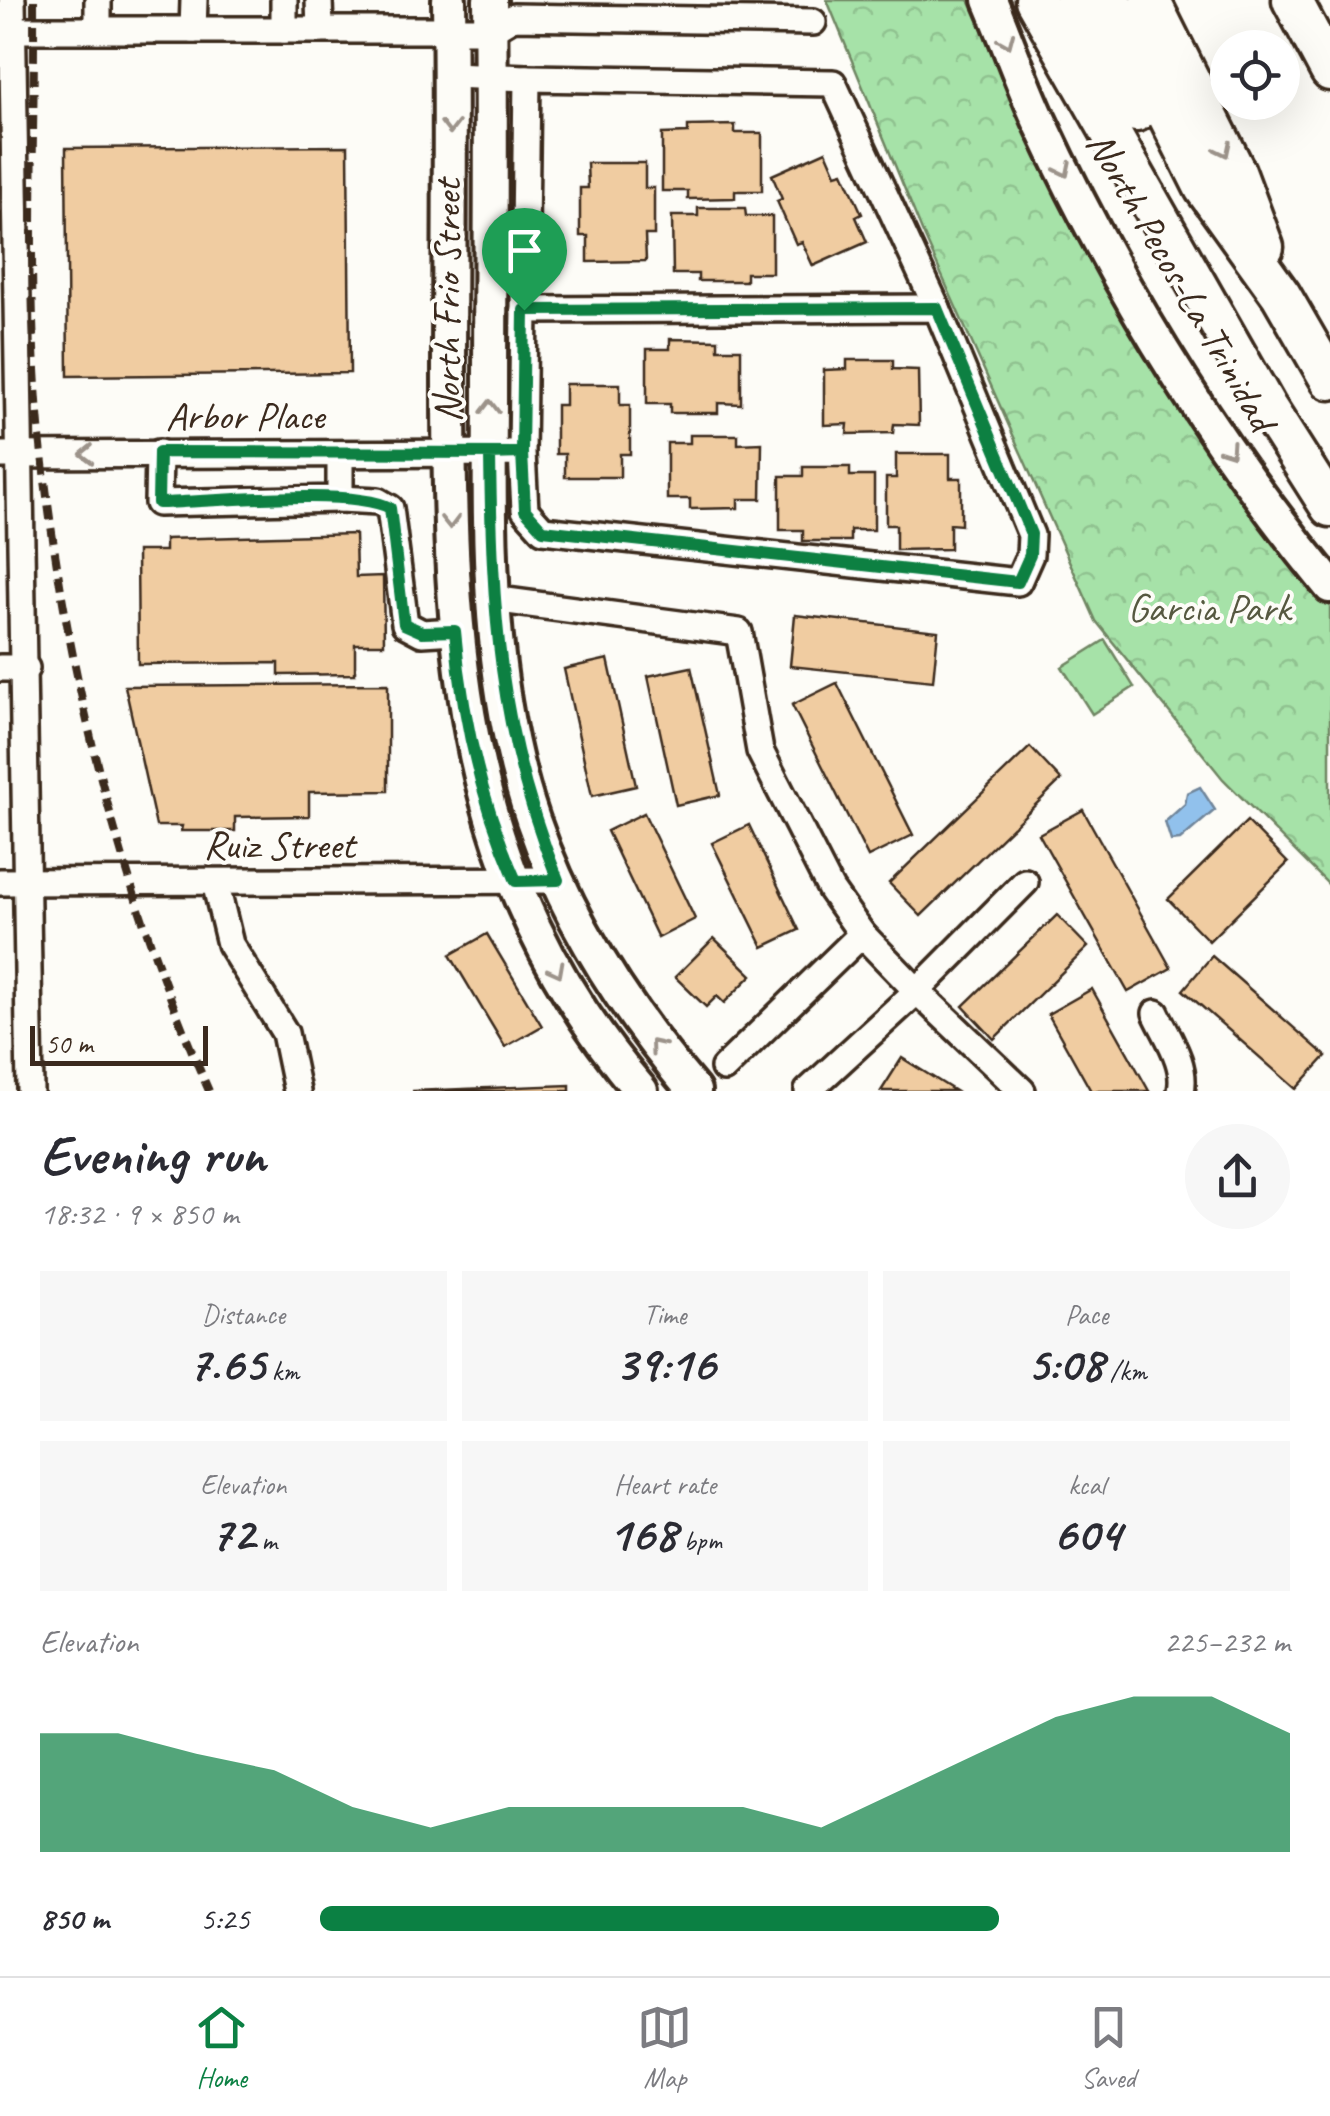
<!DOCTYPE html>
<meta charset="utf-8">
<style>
body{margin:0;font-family:Caveat,sans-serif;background:#f7f7f7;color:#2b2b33;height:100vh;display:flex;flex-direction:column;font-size:38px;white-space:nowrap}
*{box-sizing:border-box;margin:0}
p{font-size:32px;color:#7c7c81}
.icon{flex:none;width:55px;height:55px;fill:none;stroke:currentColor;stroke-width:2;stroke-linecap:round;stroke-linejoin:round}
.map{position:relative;height:1091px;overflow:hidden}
.details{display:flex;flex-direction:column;background:#fff;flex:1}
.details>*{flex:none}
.fabs{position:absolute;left:1210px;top:30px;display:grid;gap:20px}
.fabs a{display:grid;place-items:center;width:90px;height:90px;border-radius:50%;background:#fff;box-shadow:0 10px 40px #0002;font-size:50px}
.scale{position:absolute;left:30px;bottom:25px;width:178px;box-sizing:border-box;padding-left:10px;border:5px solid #3b2a1e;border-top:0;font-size:28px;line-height:35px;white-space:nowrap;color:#3b2a1e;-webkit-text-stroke:8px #fdfcf7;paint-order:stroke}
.pin{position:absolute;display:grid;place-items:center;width:85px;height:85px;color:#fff;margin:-102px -42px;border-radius:50% 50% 50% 0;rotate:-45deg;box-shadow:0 0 10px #0007}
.pin .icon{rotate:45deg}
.round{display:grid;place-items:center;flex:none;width:105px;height:105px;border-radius:52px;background:#f7f7f7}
.head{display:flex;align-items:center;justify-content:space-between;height:170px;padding:0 40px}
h1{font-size:55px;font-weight:700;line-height:75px}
.figures{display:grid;grid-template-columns:repeat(3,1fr);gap:15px;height:170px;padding:10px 40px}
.figures div{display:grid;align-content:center;border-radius:0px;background:#f7f7f7;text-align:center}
.figures b{font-size:50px;font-weight:700}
.figures small{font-size:28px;font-weight:400}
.figures p{font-size:28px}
.chart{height:280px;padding:20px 40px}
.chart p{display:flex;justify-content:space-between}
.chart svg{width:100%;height:180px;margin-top:10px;fill:#0b8043;opacity:.7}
ul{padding:0 40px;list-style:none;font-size:32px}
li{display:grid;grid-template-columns:160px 120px 1fr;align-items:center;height:75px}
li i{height:25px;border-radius:12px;background:#0b8043}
.tab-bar{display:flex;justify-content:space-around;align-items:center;height:140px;border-top:2px solid #e1e1e2;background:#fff;font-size:28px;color:#7c7c81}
.tab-bar a{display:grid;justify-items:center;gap:5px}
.tab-bar .active{color:#0b8043}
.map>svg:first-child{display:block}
</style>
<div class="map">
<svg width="1330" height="1091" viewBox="0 0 1330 1091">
<defs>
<pattern id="park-crowns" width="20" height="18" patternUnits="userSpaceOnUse" patternTransform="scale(2.5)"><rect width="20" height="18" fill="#a6e2a8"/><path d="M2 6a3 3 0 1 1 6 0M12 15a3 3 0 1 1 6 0" fill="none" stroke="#90c290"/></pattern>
</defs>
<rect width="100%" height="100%" fill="#fdfcf7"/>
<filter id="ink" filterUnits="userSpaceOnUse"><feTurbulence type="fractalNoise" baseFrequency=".01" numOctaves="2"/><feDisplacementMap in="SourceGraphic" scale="20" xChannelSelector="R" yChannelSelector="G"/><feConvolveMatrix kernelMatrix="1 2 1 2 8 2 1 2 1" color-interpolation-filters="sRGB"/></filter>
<g filter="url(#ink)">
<path fill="#a6e2a8" stroke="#708663" stroke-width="2.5" d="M1105 640 1134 687 1092 714 1062 667Z"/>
<path fill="url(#park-crowns)" stroke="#708663" stroke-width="2.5" d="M827 0H969L1025 125 1308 577 1330 602V886L1223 779 1096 621 922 231Z"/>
<path fill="#91c1ec" stroke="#6f859a" stroke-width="2.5" d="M1200 787 1215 810 1180 840 1171 841 1165 822 1185 804 1187 793Z"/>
<g fill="#f0cca1" stroke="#3b2a1e" stroke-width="2.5">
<path d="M735 125V133H762V191H735V198L688 199V191H662V134L688 133V126Z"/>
<path d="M348 146 350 373 68 376 66 148Z"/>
<path d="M826 151 836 174 843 172 862 214 856 217 867 242 813 266 802 242 796 244 777 201 782 199 772 175Z"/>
<path d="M587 163H645V188H654V235H645L646 261 588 262V236H580V188H588Z"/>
<path d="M698 208H745L746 216H772V273H746V281H698V274H673L672 216H698Z"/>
<path d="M670 339 718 340V349H741V404L718 403V413H670V404H647V349H670Z"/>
<path d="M847 360H893V369L918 370 919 425 894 424 893 433 847 434 848 424 824 425V370L847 369Z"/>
<path d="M565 384H620V405H630V454H620V477H565V454H556V405H565Z"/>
<path d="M690 435H738V444L762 443 761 499H738V508L690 509V499H667V443H690Z"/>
<path d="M896 454H950V478H961V525L950 524V549L896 550V525H886V478H896Z"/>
<path d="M803 467H850V476H874V530H850V541H803V530H780V476H803Z"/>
<path d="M355 534 356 577 383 576 384 644H355V674L279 675V663L138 664 137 551H165V539Z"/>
<path d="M795 615 938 631 933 681 790 666Z"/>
<path d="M608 659 636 786 592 796 564 669Z"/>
<path d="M691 667 720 795 676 805 648 676Z"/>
<path d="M837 683 913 835 868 857 792 705Z"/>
<path d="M388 684V791L309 792V816L235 817V831H181L182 826H156L125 686Z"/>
<path d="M1030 747 1061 780 921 916 889 883Z"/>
<path d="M1083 810 1171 968 1128 992 1039 834Z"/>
<path d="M644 813 695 919 658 938 607 831Z"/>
<path d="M1247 821 1288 863 1209 941 1168 899Z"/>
<path d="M749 825 799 930 763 947 712 843Z"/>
<path d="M1057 915 1088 947 994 1039 963 1006Z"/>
<path d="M487 934 542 1026 505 1047 450 955Z"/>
<path d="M714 938 752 975 724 1003 717 996 706 1007 675 977Z"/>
<path d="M1212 956 1326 1056 1296 1089 1183 990Z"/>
<path d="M1092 989 1149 1091H1091L1048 1014Z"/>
<path d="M902 1058 955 1091H881Z"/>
<path d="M570 1085V1091H412Z"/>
</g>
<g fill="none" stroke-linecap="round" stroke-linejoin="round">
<g stroke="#3b2a1e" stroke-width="32">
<g id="minor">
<path d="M12 0 30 1091"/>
<path d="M98 0V30"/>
<path d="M284 0V30"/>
<path d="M319 0 320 30"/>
<path d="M0 30H491L513 17 813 22"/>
<path d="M193 30 194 0"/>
<path d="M450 75 527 78"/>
<path d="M524 310 527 78 833 83 937 308"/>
<path d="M159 453 158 503 340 499V454"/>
<path d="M0 455 522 453 525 510 543 530 1018 582 1030 555 1031 535 937 308 524 310 522 453"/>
<path d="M340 499 378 501 390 508 405 624 422 633 455 631"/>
<path d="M492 599 739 632 760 751 831 890 862 934 917 991 1025 882"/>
<path d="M0 668H26"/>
<path d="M0 882 558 880"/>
<path d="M215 882 230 944 285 1033 297 1091"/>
<path d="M1156 1013C1167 1037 1187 1064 1181 1091"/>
<path d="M724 1068 862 934"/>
<path d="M808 1091 917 991 1022 1091"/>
</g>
</g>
<g stroke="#3b2a1e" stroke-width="40">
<g id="major">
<path d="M449 0C451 126 449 253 449 379 449 648 457 875 641 1091"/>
<path d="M490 0C492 134 490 267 490 401 489 542 487 685 533 820 568 922 625 1010 694 1091"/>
<path d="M990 0C1007 40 1021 81 1039 120 1116 286 1214 445 1330 586"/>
</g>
</g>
<g stroke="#3b2a1e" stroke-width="45">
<g id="highway">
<path d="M1035 0 1267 408 1330 507"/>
<path d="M1075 0 1136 112"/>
<path d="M1110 0 1204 188 1281 295 1330 380"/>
<path d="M1150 0 1236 172 1264 247"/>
<path d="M1292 0 1330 71"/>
</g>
</g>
<use href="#minor" stroke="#fdfcf7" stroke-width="25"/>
<use href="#major" stroke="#fdfcf7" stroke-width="32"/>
<use href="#highway" stroke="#fdfcf7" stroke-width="38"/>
<path stroke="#3b2a1e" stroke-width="8" stroke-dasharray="15 8" stroke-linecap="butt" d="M34 0C35 151 25 305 42 455 67 675 119 888 209 1091"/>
</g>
<defs><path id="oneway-chevron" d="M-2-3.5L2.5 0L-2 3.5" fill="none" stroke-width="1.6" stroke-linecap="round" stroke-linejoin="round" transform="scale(2.5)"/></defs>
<g stroke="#9c938a">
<use href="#oneway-chevron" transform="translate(1007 41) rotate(67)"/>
<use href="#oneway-chevron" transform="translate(450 127) rotate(90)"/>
<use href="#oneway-chevron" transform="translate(1224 150) rotate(64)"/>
<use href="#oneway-chevron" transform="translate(1064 170) rotate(64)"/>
<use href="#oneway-chevron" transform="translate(490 407) rotate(-90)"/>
<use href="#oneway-chevron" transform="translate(1229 450) rotate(56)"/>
<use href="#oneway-chevron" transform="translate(87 454) rotate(179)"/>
<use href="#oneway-chevron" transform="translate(450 522) rotate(89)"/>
<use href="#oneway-chevron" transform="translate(557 970) rotate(62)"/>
<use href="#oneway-chevron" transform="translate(656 1046) rotate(-130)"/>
</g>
</g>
<g fill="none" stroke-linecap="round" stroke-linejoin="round" filter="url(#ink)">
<g stroke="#fff" stroke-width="20">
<path id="route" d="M524 310 522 453 159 452 158 503C205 502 355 487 390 508L404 624 422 632 455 631C462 718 481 801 516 881L558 880C498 732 492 611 490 454L522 453 525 510 543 530 1018 582 1030 555 1031 534 937 308 524 310"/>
</g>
<use href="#route" stroke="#0b8043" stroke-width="12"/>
</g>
<g text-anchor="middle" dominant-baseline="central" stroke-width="8" stroke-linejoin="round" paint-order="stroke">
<g font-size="40" fill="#3b2a1e" stroke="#fdfcf7">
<text transform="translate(1181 281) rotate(60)">North Pecos-La Trinidad</text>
<text transform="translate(447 301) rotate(-90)">North Frio Street</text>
<text x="245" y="416">Arbor Place</text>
<text x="279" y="845">Ruiz Street</text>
</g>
<g font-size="40" fill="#565840" stroke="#fdfcf7">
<text x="1209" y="608">Garcia Park</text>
</g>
</g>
</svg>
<div class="fabs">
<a><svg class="icon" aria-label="locate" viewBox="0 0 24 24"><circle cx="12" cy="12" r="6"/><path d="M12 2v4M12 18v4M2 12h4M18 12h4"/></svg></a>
</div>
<div class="scale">50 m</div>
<div class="pin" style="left:524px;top:310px;background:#1e9e55"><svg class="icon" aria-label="arrive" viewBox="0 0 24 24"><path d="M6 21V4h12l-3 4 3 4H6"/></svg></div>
</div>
<section class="details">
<div class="head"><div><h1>Evening run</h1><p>18:32 · 9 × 850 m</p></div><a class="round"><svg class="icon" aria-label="share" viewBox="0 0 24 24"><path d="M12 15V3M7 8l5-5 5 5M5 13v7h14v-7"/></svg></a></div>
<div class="figures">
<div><p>Distance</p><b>7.65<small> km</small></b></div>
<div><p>Time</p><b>39:16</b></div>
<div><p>Pace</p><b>5:08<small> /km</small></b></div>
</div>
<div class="figures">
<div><p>Elevation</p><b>72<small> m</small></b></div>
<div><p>Heart rate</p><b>168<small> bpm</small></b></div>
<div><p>kcal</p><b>604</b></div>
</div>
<div class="chart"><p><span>Elevation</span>225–232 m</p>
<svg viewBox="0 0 160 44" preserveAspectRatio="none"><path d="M0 44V15L10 15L20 20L30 24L40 33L50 38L60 33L70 33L80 33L90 33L100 38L110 29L120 20L130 11L140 6L150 6L160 15V44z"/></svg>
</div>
<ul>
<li><b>850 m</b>5:25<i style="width:70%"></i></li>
</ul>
</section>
<nav class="tab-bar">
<a class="active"><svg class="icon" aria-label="home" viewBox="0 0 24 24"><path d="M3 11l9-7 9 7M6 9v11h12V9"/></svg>Home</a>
<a><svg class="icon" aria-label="map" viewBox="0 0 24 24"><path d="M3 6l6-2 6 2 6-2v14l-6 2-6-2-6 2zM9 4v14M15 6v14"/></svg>Map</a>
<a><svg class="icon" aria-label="saved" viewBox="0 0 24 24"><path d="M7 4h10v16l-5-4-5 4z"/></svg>Saved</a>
</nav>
